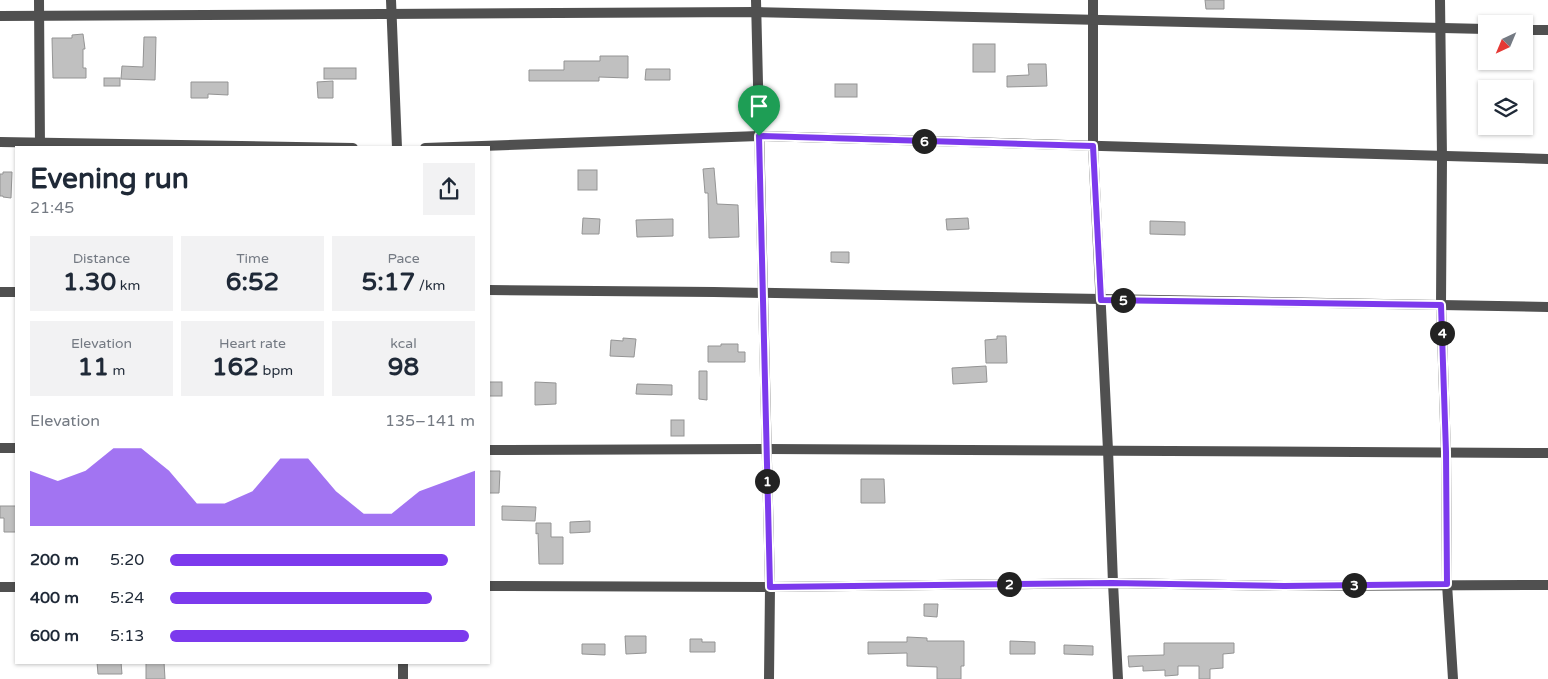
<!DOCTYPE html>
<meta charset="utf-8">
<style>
body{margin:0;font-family:"Varela Round",sans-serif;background:#f2f2f3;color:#1f2937;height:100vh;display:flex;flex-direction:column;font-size:19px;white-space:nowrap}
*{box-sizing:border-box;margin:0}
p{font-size:16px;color:#747a83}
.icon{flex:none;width:28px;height:28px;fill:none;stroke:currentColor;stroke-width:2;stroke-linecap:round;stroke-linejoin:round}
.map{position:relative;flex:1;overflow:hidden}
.panel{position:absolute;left:15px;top:146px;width:475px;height:518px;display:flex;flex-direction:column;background:#fff;border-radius:0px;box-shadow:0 1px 4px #0004}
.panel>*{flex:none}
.needle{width:32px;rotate:224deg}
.controls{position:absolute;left:1478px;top:15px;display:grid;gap:10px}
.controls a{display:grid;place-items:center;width:55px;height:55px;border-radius:0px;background:#fff;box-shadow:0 1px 4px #0004;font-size:25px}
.pin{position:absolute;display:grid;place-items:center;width:42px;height:42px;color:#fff;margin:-51px -21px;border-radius:50% 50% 50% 0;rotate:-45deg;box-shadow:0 0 5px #0007}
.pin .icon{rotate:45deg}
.km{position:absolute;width:25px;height:25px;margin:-12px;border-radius:50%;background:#222;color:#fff;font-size:14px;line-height:25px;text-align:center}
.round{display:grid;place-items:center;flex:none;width:52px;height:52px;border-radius:0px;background:#f2f2f3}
.overview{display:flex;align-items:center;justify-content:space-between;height:85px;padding:0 15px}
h1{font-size:28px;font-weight:700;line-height:38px}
.stats{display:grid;grid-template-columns:repeat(3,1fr);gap:8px;height:85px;padding:5px 15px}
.stats div{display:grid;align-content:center;border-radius:0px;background:#f2f2f3;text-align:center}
.stats b{font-size:25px;font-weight:700}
.stats small{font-size:14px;font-weight:400}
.stats p{font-size:14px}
.chart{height:140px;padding:10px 15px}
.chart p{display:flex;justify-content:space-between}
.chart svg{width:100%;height:90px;margin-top:5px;fill:#7c3aed;opacity:.7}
ul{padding:0 15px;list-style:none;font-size:16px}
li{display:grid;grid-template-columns:80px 60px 1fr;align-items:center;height:38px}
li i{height:12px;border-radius:6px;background:#7c3aed}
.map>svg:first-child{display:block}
</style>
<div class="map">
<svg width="1548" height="679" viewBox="0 0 1548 679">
<rect width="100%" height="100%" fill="#fff"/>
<g fill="#c0c0c0" stroke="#949494">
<path d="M1205 0H1224V9H1206Z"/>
<path d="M83 34 85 49H83V68H86V78H53L52 38H72V35Z"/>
<path d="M144 37H156L155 80 121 79 122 66 143 67Z"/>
<rect x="973" y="44" width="22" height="28"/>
<path d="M600 56H628V78L599 77V81H529V70H564V61H600Z"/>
<path d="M1028 64H1046L1047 86 1007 87V76L1029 75Z"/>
<rect x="324" y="68" width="32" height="11"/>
<path d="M646 69H670V80H645Z"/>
<rect x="104" y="78" width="16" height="8"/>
<path d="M333 81V98H318L317 82Z"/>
<path d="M191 82H228V95L208 94V98H191Z"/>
<rect x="835" y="84" width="22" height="13"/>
<path d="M714 168 717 204 738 205 739 237 709 238 708 193H705L703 169Z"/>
<rect x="578" y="170" width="19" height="20"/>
<path d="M3 172H12L11 198 3 197V196H0V174H3Z"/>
<path d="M583 218 600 219 599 234H582Z"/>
<path d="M968 218 969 229 947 230 946 219Z"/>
<path d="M673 219V236L637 237 636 220Z"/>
<path d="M1150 221 1185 222V235L1150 234Z"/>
<path d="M831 252H849V263L831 262Z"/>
<path d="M997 336H1006L1007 363H986L985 340 997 339Z"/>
<path d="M623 338 636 339 634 357 610 356 611 340 623 341Z"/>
<path d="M721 344H738V352H745V362H708V346H721Z"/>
<path d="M986 366 987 382 953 384 952 368Z"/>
<path d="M699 371H707V400L699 399Z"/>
<rect x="489" y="382" width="13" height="14"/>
<path d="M535 382 556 383V404L535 405Z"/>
<path d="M637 384 672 385V395L636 394Z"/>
<rect x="671" y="420" width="13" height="16"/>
<path d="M489 471H500L499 493H489Z"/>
<path d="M861 479H884L885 503H861Z"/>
<path d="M0 506H16V532H4V518H0Z"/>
<path d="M502 506 536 507 535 521 502 520Z"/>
<path d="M590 521V532L570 533V522Z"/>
<path d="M536 523H551V537H563V564H539L538 533 536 534Z"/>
<path d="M924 604H938L937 617 924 616Z"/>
<path d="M625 636H646V653L626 654Z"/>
<path d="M907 637 927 638V641H964V666H961V679H937V667L907 666V653L868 654V642H907Z"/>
<path d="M690 639H702V642H715V652H690Z"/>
<path d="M1010 641 1035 642V654H1010Z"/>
<path d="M1164 643H1234V653L1223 654V668L1210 669V679H1199V666H1178V675L1165 676V670L1143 671V666L1129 667 1128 656 1164 655Z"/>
<path d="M582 644H605V655L582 654Z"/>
<path d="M1064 645 1093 646V655L1064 654Z"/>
<path d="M97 662H121L122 674H98Z"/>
<path d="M146 662H164L165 679H146Z"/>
</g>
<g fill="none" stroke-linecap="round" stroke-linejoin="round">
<g stroke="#505050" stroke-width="10">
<path d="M39 0 40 147"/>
<path d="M391 0 397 148"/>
<path d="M756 0 770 587 769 679"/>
<path d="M1093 0V146L1108 450 1113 583 1118 679"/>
<path d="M1440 0 1442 157 1441 305 1446 453 1447 584 1453 679"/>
<path d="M0 16 756 12 1486 29"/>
<path d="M1524 30H1548"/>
<path d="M0 142 353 148"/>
<path d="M425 148 759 136 1548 159"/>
<path d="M489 290 714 292 1548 307"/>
<path d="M0 292H16"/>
<path d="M0 448H16"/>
<path d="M489 450 766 449 1548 453"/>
<path d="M489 586 770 587 1113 583 1284 586 1548 585"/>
<path d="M0 587H16"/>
<path d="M403 662V679"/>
</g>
</g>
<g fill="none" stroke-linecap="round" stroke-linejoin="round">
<g stroke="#fff" stroke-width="10">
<path id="route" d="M759 136 1093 146 1101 300 1441 305 1446 452 1447 584 1284 586 1112 583 770 587Z"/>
</g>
<use href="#route" stroke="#7c3aed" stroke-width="6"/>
</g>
</svg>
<div class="controls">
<a><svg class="needle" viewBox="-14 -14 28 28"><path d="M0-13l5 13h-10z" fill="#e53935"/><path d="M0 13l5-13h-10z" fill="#747a83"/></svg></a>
<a><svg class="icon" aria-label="layers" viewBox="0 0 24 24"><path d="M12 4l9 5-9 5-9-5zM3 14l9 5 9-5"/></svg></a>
</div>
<div class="pin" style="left:759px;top:136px;background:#1e9e55"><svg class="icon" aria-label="arrive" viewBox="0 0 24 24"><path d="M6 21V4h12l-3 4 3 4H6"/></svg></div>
<b class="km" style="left:767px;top:481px">1</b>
<b class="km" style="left:1009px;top:584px">2</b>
<b class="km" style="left:1354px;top:585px">3</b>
<b class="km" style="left:1442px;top:333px">4</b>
<b class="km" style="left:1123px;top:300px">5</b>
<b class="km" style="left:924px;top:141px">6</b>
<section class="panel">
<div class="overview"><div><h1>Evening run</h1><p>21:45</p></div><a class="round"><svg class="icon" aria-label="share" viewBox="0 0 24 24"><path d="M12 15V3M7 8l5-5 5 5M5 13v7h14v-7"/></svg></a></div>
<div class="stats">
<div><p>Distance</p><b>1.30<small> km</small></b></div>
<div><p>Time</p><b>6:52</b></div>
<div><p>Pace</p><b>5:17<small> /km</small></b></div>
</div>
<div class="stats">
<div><p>Elevation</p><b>11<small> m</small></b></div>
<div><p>Heart rate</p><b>162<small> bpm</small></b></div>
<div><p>kcal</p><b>98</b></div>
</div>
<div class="chart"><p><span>Elevation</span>135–141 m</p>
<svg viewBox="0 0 160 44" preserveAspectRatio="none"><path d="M0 44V17L10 22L20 17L30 6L40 6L50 17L60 33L70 33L80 27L90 11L100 11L110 27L120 38L130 38L140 27L150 22L160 17V44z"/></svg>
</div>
<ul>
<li><b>200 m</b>5:20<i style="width:91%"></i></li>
<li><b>400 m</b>5:24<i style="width:86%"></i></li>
<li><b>600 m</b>5:13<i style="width:98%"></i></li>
</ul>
</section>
</div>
